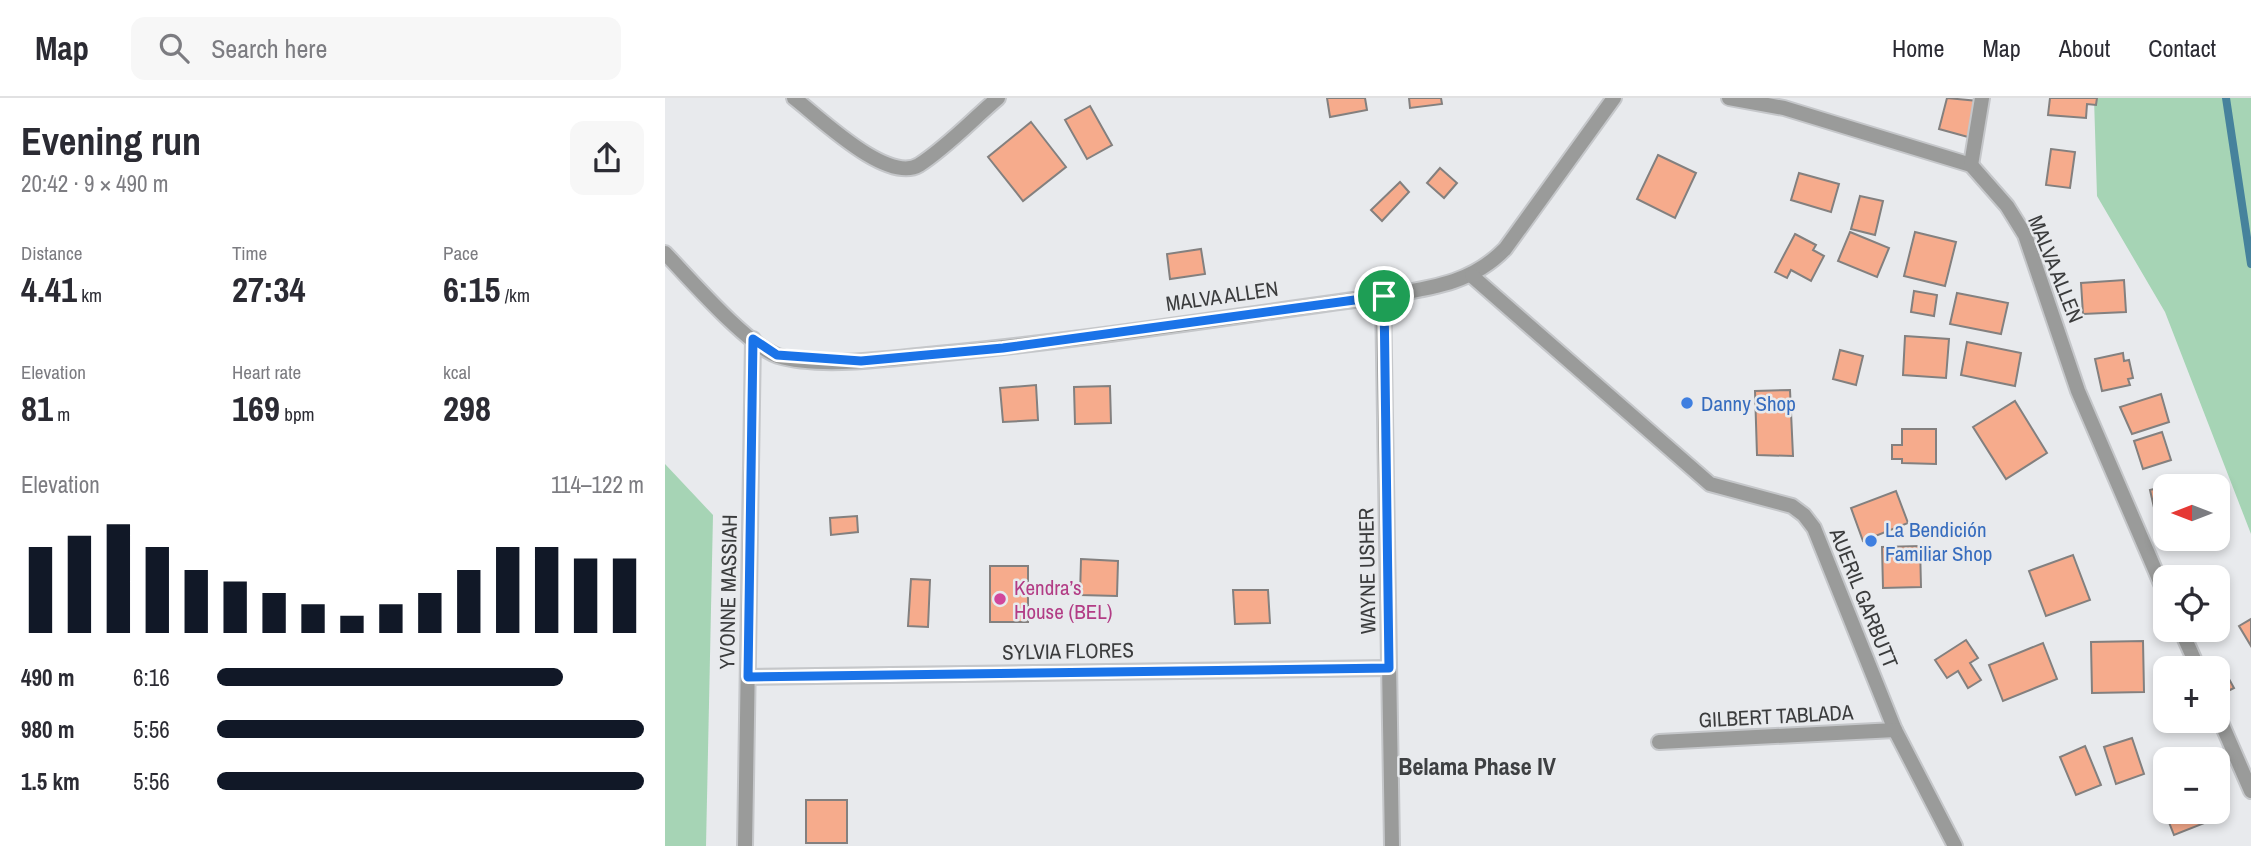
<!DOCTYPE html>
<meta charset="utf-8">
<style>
body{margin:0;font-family:"Archivo Narrow",sans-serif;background:#f7f7f7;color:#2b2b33;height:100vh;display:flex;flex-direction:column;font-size:26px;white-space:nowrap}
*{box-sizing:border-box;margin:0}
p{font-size:23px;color:#7c7c81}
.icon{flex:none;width:38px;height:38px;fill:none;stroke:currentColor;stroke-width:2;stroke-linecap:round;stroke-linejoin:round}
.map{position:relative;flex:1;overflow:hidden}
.drawer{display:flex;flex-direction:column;background:#fff;width:665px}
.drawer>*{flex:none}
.needle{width:46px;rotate:270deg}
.buttons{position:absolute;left:1488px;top:376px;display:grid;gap:14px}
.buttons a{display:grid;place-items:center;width:77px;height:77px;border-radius:14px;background:#fff;box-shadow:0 4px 10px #0003;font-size:35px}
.pin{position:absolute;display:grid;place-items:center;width:60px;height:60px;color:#fff;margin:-30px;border:4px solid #fff;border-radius:50%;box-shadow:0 2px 7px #0007}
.round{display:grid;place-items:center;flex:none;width:74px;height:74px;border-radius:14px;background:#f7f7f7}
.headline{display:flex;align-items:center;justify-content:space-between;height:119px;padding:0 21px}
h1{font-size:38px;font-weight:800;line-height:52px}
.stats{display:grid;grid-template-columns:repeat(3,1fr);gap:10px;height:119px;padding:7px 21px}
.stats div{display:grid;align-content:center}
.stats b{font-size:35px;font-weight:800}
.stats small{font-size:19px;font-weight:400}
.stats p{font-size:19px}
.chart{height:196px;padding:14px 21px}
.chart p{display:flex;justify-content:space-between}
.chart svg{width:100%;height:126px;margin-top:7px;stroke:#111827;stroke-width:6}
ul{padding:0 21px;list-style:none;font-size:23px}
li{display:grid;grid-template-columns:112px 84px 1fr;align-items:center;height:52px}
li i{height:18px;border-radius:9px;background:#111827}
header{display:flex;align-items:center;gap:42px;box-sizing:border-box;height:98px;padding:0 35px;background:#fff;border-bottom:2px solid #e1e1e2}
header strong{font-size:33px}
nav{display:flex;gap:38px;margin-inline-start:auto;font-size:24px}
.search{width:490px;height:63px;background:#f7f7f7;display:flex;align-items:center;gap:18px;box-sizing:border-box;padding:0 24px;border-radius:14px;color:#7c7c81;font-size:26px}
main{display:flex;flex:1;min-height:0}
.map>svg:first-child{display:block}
</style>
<header>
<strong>Map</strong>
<div class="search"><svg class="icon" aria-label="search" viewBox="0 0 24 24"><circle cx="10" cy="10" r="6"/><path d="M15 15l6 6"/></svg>Search here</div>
<nav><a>Home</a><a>Map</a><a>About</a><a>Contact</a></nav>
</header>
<main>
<section class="drawer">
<div class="headline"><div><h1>Evening run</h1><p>20:42 · 9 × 490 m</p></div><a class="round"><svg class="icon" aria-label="share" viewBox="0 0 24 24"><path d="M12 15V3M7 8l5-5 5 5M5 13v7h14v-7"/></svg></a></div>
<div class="stats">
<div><p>Distance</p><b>4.41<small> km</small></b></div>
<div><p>Time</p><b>27:34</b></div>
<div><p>Pace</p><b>6:15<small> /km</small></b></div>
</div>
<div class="stats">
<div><p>Elevation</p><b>81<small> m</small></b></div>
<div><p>Heart rate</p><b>169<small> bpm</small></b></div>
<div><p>kcal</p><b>298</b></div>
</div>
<div class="chart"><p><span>Elevation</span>114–122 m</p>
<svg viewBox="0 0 160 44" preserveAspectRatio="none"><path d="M5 44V14M15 44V10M25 44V6M35 44V14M45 44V22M55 44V26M65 44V30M75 44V34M85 44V38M95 44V34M105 44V30M115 44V22M125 44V14M135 44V14M145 44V18M155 44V18"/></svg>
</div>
<ul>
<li><b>490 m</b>6:16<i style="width:81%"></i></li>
<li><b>980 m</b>5:56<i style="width:100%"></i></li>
<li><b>1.5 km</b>5:56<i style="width:100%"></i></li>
</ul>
</section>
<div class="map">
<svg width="1586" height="748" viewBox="0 0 1586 748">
<rect width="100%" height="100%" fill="#e8eaed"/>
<g fill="#a6d4b5">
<path d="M1429 0H1586V436L1500 214 1432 98Z"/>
<path d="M0 366 48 417 41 748H0Z"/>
</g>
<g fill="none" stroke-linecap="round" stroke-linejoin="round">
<path stroke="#46829c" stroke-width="8" d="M1561 0 1586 166"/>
</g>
<g fill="#f6ab8c" stroke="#83807f" stroke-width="2">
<path d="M662 0H700L702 12 665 19Z"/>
<path d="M744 0H776L777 6 745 10Z"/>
<path d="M1282 0 1313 3 1303 39 1274 31Z"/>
<path d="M1385 0H1432L1431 7 1422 6 1421 20 1383 17Z"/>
<path d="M425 8 447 47 422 61 400 22Z"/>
<path d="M366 24 401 69 358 103 323 59Z"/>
<path d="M1386 51 1410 54 1405 90 1381 87Z"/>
<path d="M993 57 1031 75 1010 120 972 101Z"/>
<path d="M775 70 792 85 779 100 762 85Z"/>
<path d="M1134 75 1174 86 1166 114 1126 102Z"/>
<path d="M735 84 744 94 717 123 706 112Z"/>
<path d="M1195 98 1218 103 1210 137 1186 131Z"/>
<path d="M1185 134 1224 150 1212 179 1173 163Z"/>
<path d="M1250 134 1291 144 1280 188 1239 178Z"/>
<path d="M1130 136 1151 147 1148 152 1159 158 1146 183 1126 172 1122 180 1110 174Z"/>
<path d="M536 151 540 176 505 181 502 156Z"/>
<path d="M1459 182 1461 214 1418 216 1416 185Z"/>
<path d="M1249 193 1272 197 1269 218 1246 214Z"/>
<path d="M1292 195 1343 205 1336 236 1285 226Z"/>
<path d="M1240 238 1284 241 1281 280 1238 277Z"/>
<path d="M1302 244 1356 255 1350 288 1296 277Z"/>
<path d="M1175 252 1198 258 1191 287 1168 281Z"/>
<path d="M1458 255 1459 263 1464 262 1468 280 1463 281 1465 287 1437 293 1430 261Z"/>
<path d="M371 287 373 322 338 324 335 290Z"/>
<path d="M445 288 446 325 410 326 409 289Z"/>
<path d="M1125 292 1128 358 1092 357 1090 293Z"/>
<path d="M1496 296 1504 324 1467 336 1455 309Z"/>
<path d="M1350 303 1382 355 1341 381 1308 329Z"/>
<path d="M1237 331H1271V366L1237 365V361H1227V347H1237Z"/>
<path d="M1497 334 1506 362 1478 371 1469 343Z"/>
<path d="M1529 381 1531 388H1500V416L1498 412 1490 414 1485 392Z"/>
<path d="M1231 393 1243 425 1198 443 1186 410Z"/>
<path d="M192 418 193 434 166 437 165 420Z"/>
<path d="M1255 448 1256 489 1218 490 1217 449Z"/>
<path d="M1408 457 1425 502 1381 518 1364 473Z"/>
<path d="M416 461 453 463 452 498 415 497Z"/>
<rect x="325" y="468" width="38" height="56"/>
<path d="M246 481 265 482 263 529 243 528Z"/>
<path d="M568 492H603L605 525 570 526Z"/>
<path d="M1586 521V548L1574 528Z"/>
<path d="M1301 542 1313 560 1305 565 1316 582 1303 590 1293 573 1282 580 1270 562Z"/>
<path d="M1478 543 1479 594 1427 595 1426 544Z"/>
<path d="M1378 545 1392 581 1338 603 1324 567Z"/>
<path d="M1558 570 1569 590 1555 597 1552 574Z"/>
<path d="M1467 640 1479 676 1451 686 1439 649Z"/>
<path d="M1420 648 1436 687 1411 697 1395 659Z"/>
<path d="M1500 691V714H1538L1542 724 1509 737 1492 694Z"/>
<rect x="141" y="702" width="41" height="43"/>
</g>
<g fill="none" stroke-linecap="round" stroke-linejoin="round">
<g stroke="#c5c7ca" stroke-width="18">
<g id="minor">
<path d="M129 0C154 19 222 86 254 67 282 49 308 21 333 0"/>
<path d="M1064 0 1119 10 1306 67 1342 108 1360 137 1413 293 1500 495"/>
<path d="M1306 67 1317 0"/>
<path d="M0 155C24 180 83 248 113 258 156 271 227 260 272 256 421 242 570 218 718 198 765 190 806 186 840 151L949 0"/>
<path d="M807 178 1045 386 1127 408 1139 417 1149 430 1230 632 1290 748"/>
<path d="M718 198 727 748"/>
<path d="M1516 532 1533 570"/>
<path d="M83 579 724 570"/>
<path d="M1552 615 1586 693"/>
<path d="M994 644 1230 632"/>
<path d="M80 748 88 241"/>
</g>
</g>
<use href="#minor" stroke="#9a9b9a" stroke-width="14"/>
</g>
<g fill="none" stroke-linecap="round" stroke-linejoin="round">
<g stroke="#fff" stroke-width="14">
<path id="route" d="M719 198 724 570 83 579 88 241 112 257 196 263 338 250Z"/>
</g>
<use href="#route" stroke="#1a73e8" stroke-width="9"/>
</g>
<g fill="#3f7fe0" stroke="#e8eaed" stroke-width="2.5">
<circle cx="1022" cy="305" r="7"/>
<circle cx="1206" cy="443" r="7"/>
</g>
<circle fill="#d1479c" stroke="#e8eaed" stroke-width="2.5" cx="335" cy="501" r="7"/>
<g text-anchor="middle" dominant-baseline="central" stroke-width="5" stroke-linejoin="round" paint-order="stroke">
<g font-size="21" fill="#3b3c3d" stroke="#e8eaed">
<text transform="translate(1391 171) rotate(68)">MALVA ALLEN</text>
<text transform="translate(557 198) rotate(-8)">MALVA ALLEN</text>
<text transform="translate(702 473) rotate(-91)">WAYNE USHER</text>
<text transform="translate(63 494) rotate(-89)">YVONNE MASSIAH</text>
<text transform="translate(1199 500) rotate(68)">AUERIL GARBUTT</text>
<text transform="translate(403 553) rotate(-1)">SYLVIA FLORES</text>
<text transform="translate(1111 618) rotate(-3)">GILBERT TABLADA</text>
</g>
<g font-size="21" fill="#366cbe" stroke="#e8eaed" text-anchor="start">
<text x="1036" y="305">Danny Shop</text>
<text x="1220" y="431">La Bendición<tspan x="1220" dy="24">Familiar Shop</tspan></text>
</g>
<g font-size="21" fill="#b23c85" stroke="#e8eaed" text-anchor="start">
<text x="349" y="489">Kendra’s<tspan x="349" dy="24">House (BEL)</tspan></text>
</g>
<g font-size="24" font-weight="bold" fill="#3e4042" stroke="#e8eaed">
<text x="812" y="668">Belama Phase IV</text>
</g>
</g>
</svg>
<div class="buttons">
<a><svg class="needle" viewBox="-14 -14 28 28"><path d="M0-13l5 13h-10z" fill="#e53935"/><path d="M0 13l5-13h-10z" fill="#7c7c81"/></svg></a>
<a><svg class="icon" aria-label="locate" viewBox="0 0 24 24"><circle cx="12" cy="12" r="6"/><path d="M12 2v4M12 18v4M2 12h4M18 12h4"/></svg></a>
<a>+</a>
<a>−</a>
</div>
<div class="pin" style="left:719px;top:198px;background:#1e9e55"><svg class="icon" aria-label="arrive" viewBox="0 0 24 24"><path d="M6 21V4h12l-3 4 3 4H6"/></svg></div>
</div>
</main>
